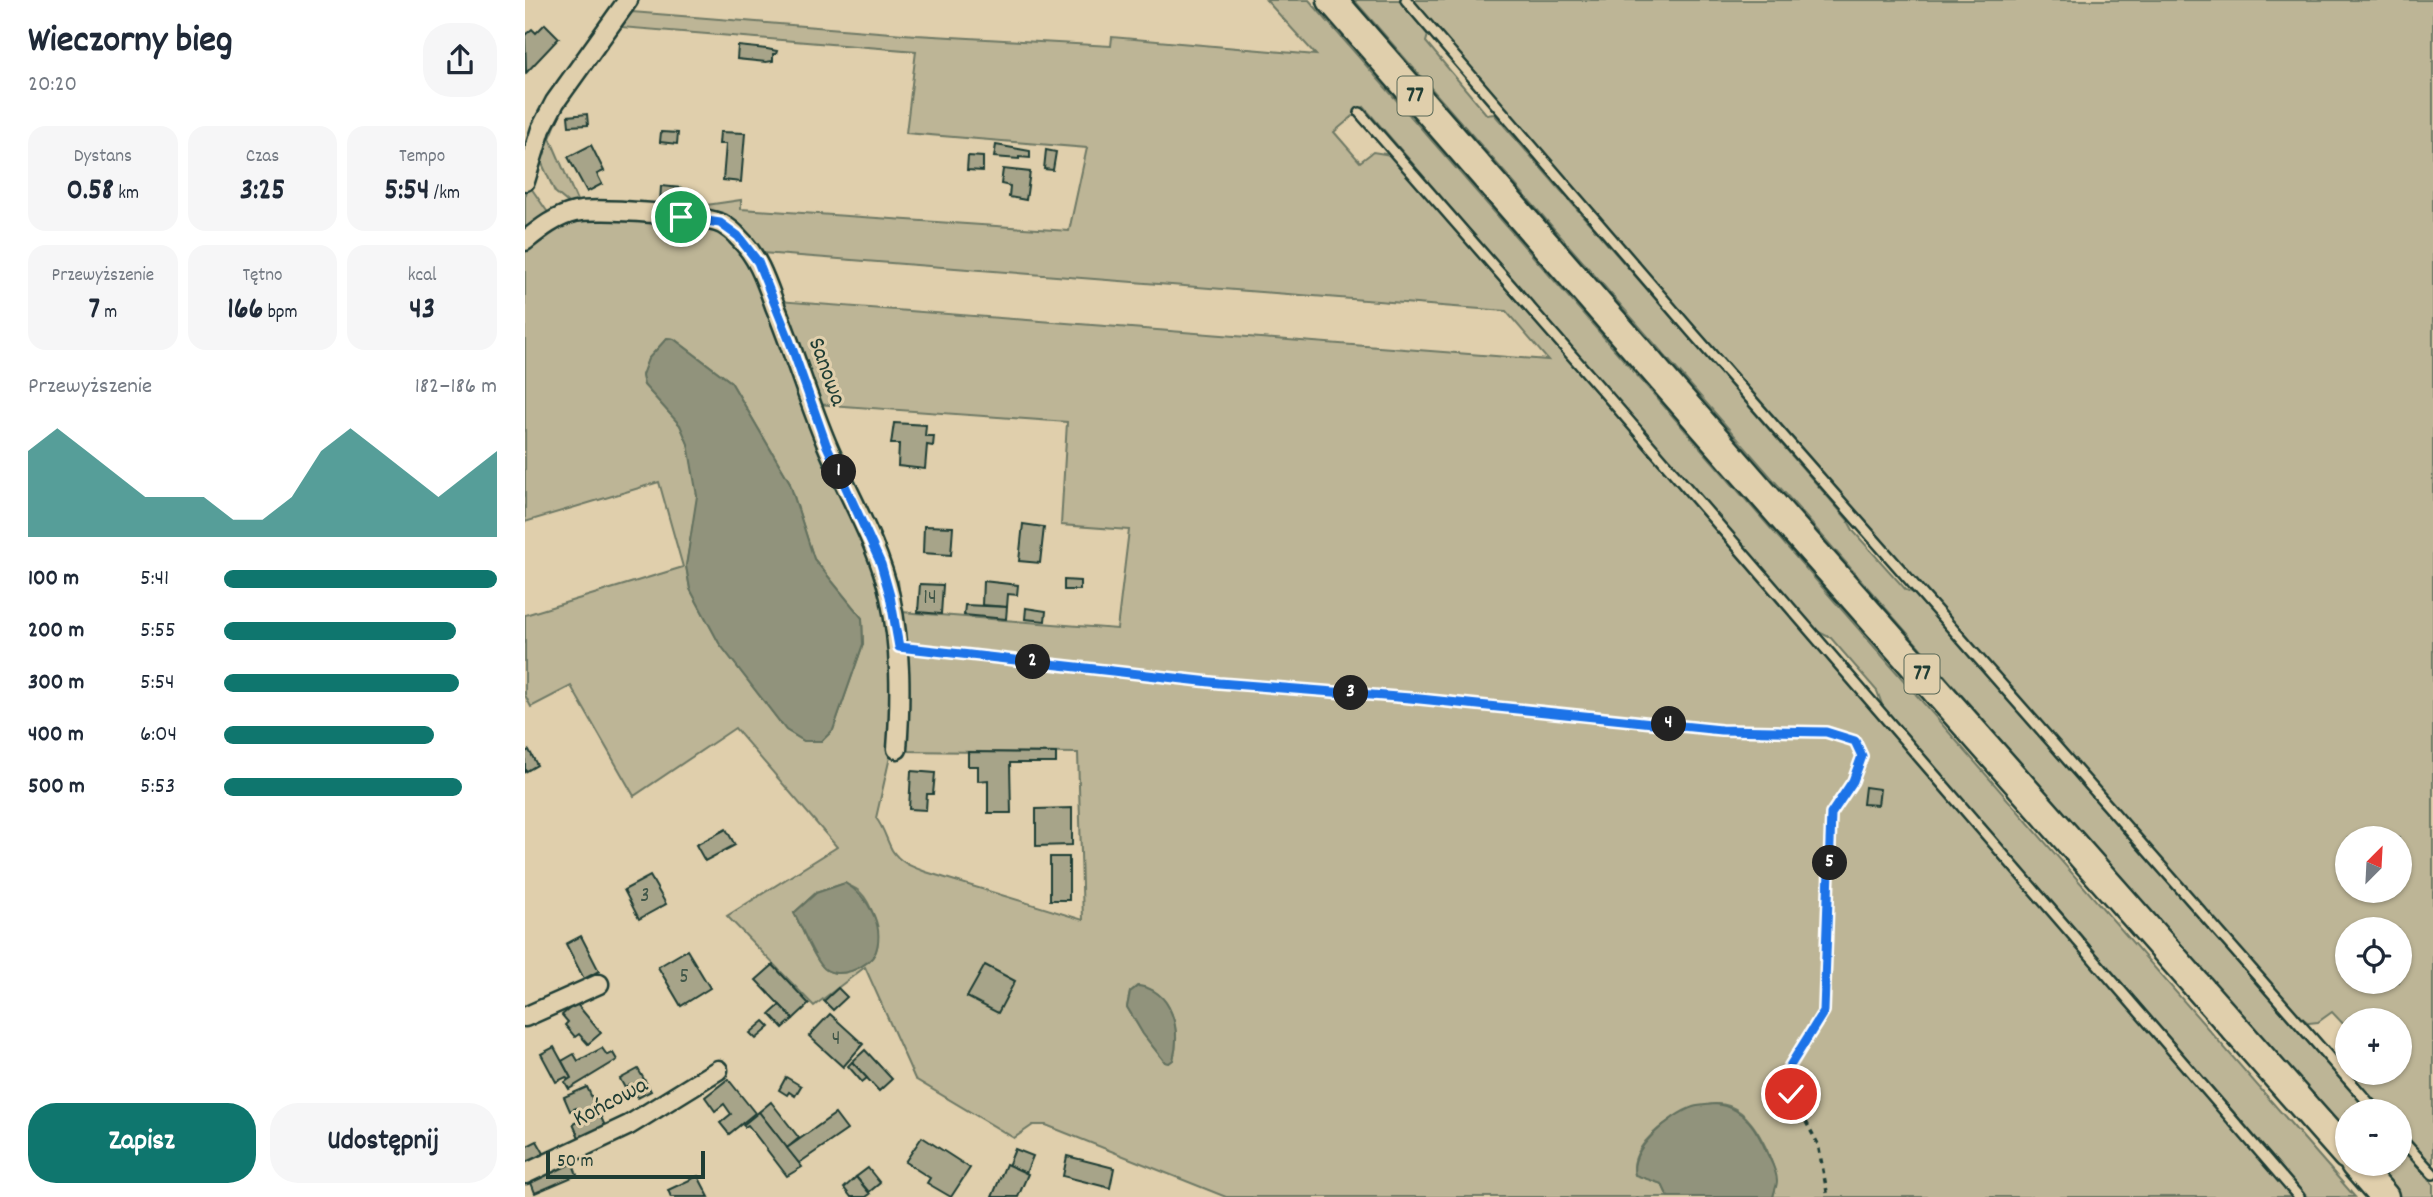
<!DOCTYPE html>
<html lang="pl">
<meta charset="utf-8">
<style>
body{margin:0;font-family:Dekko,sans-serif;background:#f6f6f7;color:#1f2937;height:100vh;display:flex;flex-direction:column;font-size:26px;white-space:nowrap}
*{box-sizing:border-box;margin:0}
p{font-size:23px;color:#747a83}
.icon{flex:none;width:38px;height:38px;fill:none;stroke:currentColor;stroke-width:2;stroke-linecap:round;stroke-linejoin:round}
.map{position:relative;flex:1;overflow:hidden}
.side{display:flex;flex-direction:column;background:#fff;width:525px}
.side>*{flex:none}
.needle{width:46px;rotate:24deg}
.controls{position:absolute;left:1810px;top:826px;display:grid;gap:14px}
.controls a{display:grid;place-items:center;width:77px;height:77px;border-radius:50%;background:#fff;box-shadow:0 2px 5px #0004;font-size:35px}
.scale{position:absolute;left:21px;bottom:18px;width:159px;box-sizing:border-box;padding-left:7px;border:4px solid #1f3d34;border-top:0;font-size:19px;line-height:24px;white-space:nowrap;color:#1f3d34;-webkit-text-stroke:5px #e0cfac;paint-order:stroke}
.pin{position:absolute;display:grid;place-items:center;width:60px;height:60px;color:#fff;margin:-30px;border:4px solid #fff;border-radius:50%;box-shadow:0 2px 7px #0007}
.km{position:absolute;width:35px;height:35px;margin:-18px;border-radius:50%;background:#222;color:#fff;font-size:19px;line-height:35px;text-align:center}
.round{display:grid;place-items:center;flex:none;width:74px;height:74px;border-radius:28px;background:#f6f6f7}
.overview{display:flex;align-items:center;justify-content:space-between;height:119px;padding:0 28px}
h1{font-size:38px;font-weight:700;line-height:52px}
.metrics{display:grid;grid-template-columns:repeat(3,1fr);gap:10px;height:119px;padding:7px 28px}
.metrics div{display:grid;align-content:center;border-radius:18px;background:#f6f6f7;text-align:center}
.metrics b{font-size:30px;font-weight:700}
.metrics small{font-size:19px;font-weight:400}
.metrics p{font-size:19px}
.chart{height:196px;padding:14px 28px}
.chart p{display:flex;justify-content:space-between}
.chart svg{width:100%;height:126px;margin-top:7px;fill:#0f766e;opacity:.7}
.primary-button{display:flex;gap:14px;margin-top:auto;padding:14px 28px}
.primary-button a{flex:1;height:80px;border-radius:28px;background:#0f766e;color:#fff;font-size:28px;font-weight:700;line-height:80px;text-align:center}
.primary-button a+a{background:#f6f6f7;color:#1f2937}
ul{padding:0 28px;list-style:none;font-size:23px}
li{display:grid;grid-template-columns:112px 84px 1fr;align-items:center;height:52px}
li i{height:18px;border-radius:9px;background:#0f766e}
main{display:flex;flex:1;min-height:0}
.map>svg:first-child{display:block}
</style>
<main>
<section class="side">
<div class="overview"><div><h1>Wieczorny bieg</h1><p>20:20</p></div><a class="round"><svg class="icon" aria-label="share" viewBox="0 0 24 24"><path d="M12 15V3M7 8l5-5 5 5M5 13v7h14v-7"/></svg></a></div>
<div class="metrics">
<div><p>Dystans</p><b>0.58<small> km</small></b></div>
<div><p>Czas</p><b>3:25</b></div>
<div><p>Tempo</p><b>5:54<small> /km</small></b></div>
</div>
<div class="metrics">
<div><p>Przewyższenie</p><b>7<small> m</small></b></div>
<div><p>Tętno</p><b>166<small> bpm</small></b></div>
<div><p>kcal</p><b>43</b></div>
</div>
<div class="chart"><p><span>Przewyższenie</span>182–186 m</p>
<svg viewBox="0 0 160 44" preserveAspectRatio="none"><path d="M0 44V14L10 6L20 14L30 22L40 30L50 30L60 30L70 38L80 38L90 30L100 14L110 6L120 14L130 22L140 30L150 22L160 14V44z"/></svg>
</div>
<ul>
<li><b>100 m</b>5:41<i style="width:100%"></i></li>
<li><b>200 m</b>5:55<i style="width:85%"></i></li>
<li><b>300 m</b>5:54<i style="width:86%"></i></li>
<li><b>400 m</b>6:04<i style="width:77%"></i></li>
<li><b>500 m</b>5:53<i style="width:87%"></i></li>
</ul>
<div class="primary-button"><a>Zapisz</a><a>Udostępnij</a></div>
</section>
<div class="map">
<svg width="1908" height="1197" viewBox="0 0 1908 1197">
<rect width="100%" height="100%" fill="#e0cfac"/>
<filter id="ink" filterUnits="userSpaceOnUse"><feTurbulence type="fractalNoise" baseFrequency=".0143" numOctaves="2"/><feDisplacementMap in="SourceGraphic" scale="14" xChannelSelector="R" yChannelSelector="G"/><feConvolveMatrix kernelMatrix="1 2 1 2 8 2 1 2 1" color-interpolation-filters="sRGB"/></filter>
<g filter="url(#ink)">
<g fill="#bdb596" stroke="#6e7965" stroke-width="2" fill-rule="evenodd">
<path d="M741 0H784L1830 1197H1782L1358 707 1352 691 1306 638 1288 629 839 107 809 132 835 162 848 152 866 155 1767 1197H1248C1254 1178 1249 1168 1242 1150 1234 1133 1223 1113 1204 1106 1171 1094 1100 1141 1110 1174L1137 1184 1143 1197H701L521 1125H508L489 1138 390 1079 340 967 289 1006 202 916 312 847 210 728 109 796 46 686 6 707 0 695V615L158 567 134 482 0 522V250L40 221 61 216 186 225 205 237 224 260 249 318 295 442 349 561 363 614 370 660 367 748 351 818C359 828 361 839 367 850 375 863 388 867 401 872L558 920 553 753 377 751 383 679 379 648 367 585 373 581 377 612 592 629 604 530 536 525 542 422 291 404 343 510H337C304 442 278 372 254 301L1023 360 981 311 237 253C226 243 217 231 204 223 179 208 131 210 102 208V205L161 208 216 200V209L544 231 562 148 381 133 391 51 95 27 107 12 391 35 586 46 587 37 791 55ZM142 338 149 339 206 382 264 481 289 559 337 618 338 644 308 730 297 740 279 741 261 730 194 643 165 589 161 566 173 496 163 443 155 425 119 385 117 376 123 359ZM320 883C324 886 330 888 334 891 347 903 357 934 351 951 345 968 309 982 297 966 285 951 278 929 269 913L291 893ZM612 986C648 990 656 1031 648 1060L644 1063 640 1062 618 1034 602 1007 605 992Z"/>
<path d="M829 0H874L903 35 901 42 962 115 969 114 1322 519 1329 532 1381 590 1389 593 1843 1111H1822V1136Z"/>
<path d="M888 0H1908V1167L1874 1129V1111H1858L1823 1073H1874V1020H1822V1028L1807 1012 1793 1022 1784 1023 1770 1013 1032 169ZM1822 838H1874V891H1822ZM1822 929H1874V982H1822Z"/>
<path d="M78 41 82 44 38 107 25 138 53 203 47 206 30 192 14 157 30 113Z"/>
<path d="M4 185 26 217 0 236V197Z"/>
<path d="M1874 1146 1908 1184V1197H1875L1846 1164H1874Z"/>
</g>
<g fill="#91937b" stroke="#63715f" stroke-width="2">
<path d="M142 338 149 339 206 382 264 481 289 559 337 618 338 644 308 730 297 741H279L261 730 194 643 165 589 161 566 172 496 163 444 155 425 119 385 117 375 123 359Z"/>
<path d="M320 883C342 896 360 924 351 951 345 968 309 982 297 966 285 951 278 929 269 913L291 893Z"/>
<path d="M613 986C648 990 656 1031 648 1060L644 1063 640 1062 618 1034 602 1007 605 992Z"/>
<path d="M1191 1104C1220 1108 1232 1129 1243 1155 1247 1163 1252 1172 1252 1181 1252 1186 1249 1192 1248 1197H1143L1137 1184 1110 1175C1103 1149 1147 1114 1168 1107 1175 1105 1183 1105 1191 1104Z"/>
</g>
<g fill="#a7a489" stroke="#1f3d34" stroke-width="2">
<path d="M20 24 34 38 1 73 0 35 7 29 11 33Z"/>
<path d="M213 46 242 49 252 51 251 54H248V61L241 62 212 59Z"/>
<path d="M62 114 63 125 44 126 43 116Z"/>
<path d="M136 132 153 133 152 144 135 142Z"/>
<path d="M195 132 220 133 216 182 198 180 201 144H194Z"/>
<path d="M66 145 79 171 72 174 77 184 62 192 43 157Z"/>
<path d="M471 145 505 151V158L494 157V159L469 157Z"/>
<path d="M521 150 531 152 528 170 519 169Z"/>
<path d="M443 156 458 157V171L442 170Z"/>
<path d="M478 169 505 172 501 200 484 197 485 186 476 184Z"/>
<path d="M136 186 156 188 155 204 135 202Z"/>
<path d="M369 423 401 425 400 436H409L408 446 402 445 400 469 373 466 374 444H366Z"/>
<path d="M498 524 519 527 515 563 494 561Z"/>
<path d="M399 526 428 527 426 555 398 553Z"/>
<path d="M539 580 555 581V590H539Z"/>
<path d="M458 581 493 585 492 595 483 594 482 607 457 605Z"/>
<path d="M395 584 418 585 416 614 393 612Z"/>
<path d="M440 605 482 607 481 619 439 615Z"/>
<path d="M501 608 521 611 520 621 500 619Z"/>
<path d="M4 750 12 765 0 772V752Z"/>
<path d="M443 752 531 753V763H485L486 813H463V780L453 781V766H443Z"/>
<path d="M386 771 410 773 408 794H402L401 810 384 809Z"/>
<path d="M1340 787 1355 789 1353 805 1338 804Z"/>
<path d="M547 808V845L511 846V809Z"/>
<path d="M201 829 210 845 180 861 171 845Z"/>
<rect x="525" y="857" width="19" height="43"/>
<path d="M125 876 141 904 114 919 99 890Z"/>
<path d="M56 936 74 971 59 979 41 944Z"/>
<path d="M162 950 185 988 156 1006 133 967Z"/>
<path d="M248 965 284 1004 268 1019 231 980Z"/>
<path d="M460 965 490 981 473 1013 442 997Z"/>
<path d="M313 988 322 997 308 1010 299 1001Z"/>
<path d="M51 1003 76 1033 63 1044 54 1034 50 1037 40 1025 43 1022 37 1015Z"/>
<path d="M255 1005 268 1019 258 1028 245 1014Z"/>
<path d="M305 1014 338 1044 318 1067 284 1036Z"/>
<path d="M239 1021 245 1027 231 1039 225 1033Z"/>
<path d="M29 1047 46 1078 43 1080 41 1077 31 1082 16 1054Z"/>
<path d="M77 1048 82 1055 88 1053 92 1060 44 1089 40 1082 46 1078 37 1061 49 1054 53 1061Z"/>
<path d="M340 1050 367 1079 354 1091 327 1062Z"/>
<path d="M327 1062 342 1078 337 1082 323 1066Z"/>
<path d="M113 1069 126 1091 113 1098 105 1085 100 1088 95 1079Z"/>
<path d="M261 1077 276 1086 270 1096 264 1092 262 1095 254 1090Z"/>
<path d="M203 1079 230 1113 204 1134 195 1123 206 1114 199 1104 190 1111 180 1097Z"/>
<path d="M62 1087 81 1128 55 1140 48 1124 56 1120 51 1108 45 1111 39 1097Z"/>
<path d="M246 1102 274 1138 262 1148 234 1112Z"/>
<path d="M234 1112 277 1167 262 1176 223 1125 220 1127 218 1125Z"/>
<path d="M310 1114 322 1130 274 1163 262 1148Z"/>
<path d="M397 1137 445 1168 426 1197 402 1183 405 1178 380 1162Z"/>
<path d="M12 1141 20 1155 0 1165V1147Z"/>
<path d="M490 1149 508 1156 501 1173 483 1166Z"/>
<path d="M542 1156 589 1168 585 1188 538 1176Z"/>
<path d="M47 1162 52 1175 10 1193 5 1180Z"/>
<path d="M481 1164 503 1174 493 1197H467Z"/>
<path d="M343 1168 355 1183 344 1192 331 1177Z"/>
<path d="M173 1176 184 1197H146L143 1190Z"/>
<path d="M331 1177 345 1194 341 1197H326L319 1188Z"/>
</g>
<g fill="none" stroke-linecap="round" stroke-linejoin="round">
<g stroke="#1f3d34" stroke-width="14">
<g id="lane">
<path d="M881 0 1166 331 1851 1111"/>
<path d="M835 113 1091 406 1774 1197"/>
<path d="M1874 1137 1908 1174"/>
</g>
</g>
<g stroke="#1f3d34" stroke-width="23">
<g id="street">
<path d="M0 181 16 129 30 102 103 0"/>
<path d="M0 241C15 229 31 216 50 212 69 207 180 215 197 224 202 227 209 232 213 237 233 256 241 281 250 306 269 352 283 400 302 445 323 495 353 543 365 597 376 648 376 697 372 749"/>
<path d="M0 1017 74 984"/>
<path d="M0 1174 104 1125 193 1070"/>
</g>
</g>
<g stroke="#1f3d34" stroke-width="33">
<g id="primary">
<path d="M807 0 1251 509 1822 1155"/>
<path d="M1830 1164 1859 1197"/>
</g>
</g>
<path stroke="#1f3d34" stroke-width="3.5" stroke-dasharray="5 5" stroke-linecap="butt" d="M391 649 694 683 885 698 1196 730 1301 732 1330 741 1337 756 1328 781 1305 814 1299 1011 1263 1069 1266 1094 1293 1144 1303 1197"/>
<use href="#lane" stroke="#e0cfac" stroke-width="9"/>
<use href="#street" stroke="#e0cfac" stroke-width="18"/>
<use href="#primary" stroke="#e0cfac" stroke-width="28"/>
</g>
</g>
<g fill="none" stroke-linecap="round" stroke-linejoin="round" filter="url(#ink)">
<g stroke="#fff" stroke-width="14">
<path id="route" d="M156 217 195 223 213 236 233 262 265 342 301 444 356 564 365 596 374 647 694 683 885 698 1196 730 1301 732 1330 741 1337 756 1328 781 1306 814 1299 1011 1263 1069 1266 1094"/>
</g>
<use href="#route" stroke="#1a73e8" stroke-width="9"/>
</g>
<g text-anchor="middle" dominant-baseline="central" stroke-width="6" stroke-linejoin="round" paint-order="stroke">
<g font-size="21" fill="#415749">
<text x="405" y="599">14</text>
<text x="120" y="897">3</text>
<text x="159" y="978">5</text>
<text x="311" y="1040">4</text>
</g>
<g fill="#e0cfac" stroke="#596958" stroke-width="2">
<rect x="872.5" y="76.5" width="35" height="39" rx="5"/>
<rect x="1379.5" y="654.5" width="35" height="39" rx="5"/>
</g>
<g font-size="23" font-weight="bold" fill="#1f3d34">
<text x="890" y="96">77</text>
<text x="1397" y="674">77</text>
</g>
<g font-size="24" fill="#1f3d34" stroke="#e0cfac">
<text transform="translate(301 372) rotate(70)">Sanowa</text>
<text transform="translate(86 1103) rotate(-28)">Końcowa</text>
</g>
</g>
</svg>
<div class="controls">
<a><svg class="needle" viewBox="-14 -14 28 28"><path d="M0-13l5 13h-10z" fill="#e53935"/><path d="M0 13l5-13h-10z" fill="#747a83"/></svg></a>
<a><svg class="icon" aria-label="locate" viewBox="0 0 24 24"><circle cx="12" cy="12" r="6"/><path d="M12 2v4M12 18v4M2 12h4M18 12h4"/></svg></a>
<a>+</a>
<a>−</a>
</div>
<div class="scale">50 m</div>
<div class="pin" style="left:156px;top:217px;background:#1e9e55"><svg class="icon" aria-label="arrive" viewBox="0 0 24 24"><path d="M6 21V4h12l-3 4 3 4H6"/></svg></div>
<div class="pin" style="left:1266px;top:1094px;background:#d93025"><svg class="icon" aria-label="check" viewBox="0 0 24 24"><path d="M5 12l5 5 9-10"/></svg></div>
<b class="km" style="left:314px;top:472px">1</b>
<b class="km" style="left:508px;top:662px">2</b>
<b class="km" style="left:826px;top:693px">3</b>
<b class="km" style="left:1144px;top:724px">4</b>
<b class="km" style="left:1305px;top:863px">5</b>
</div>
</main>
